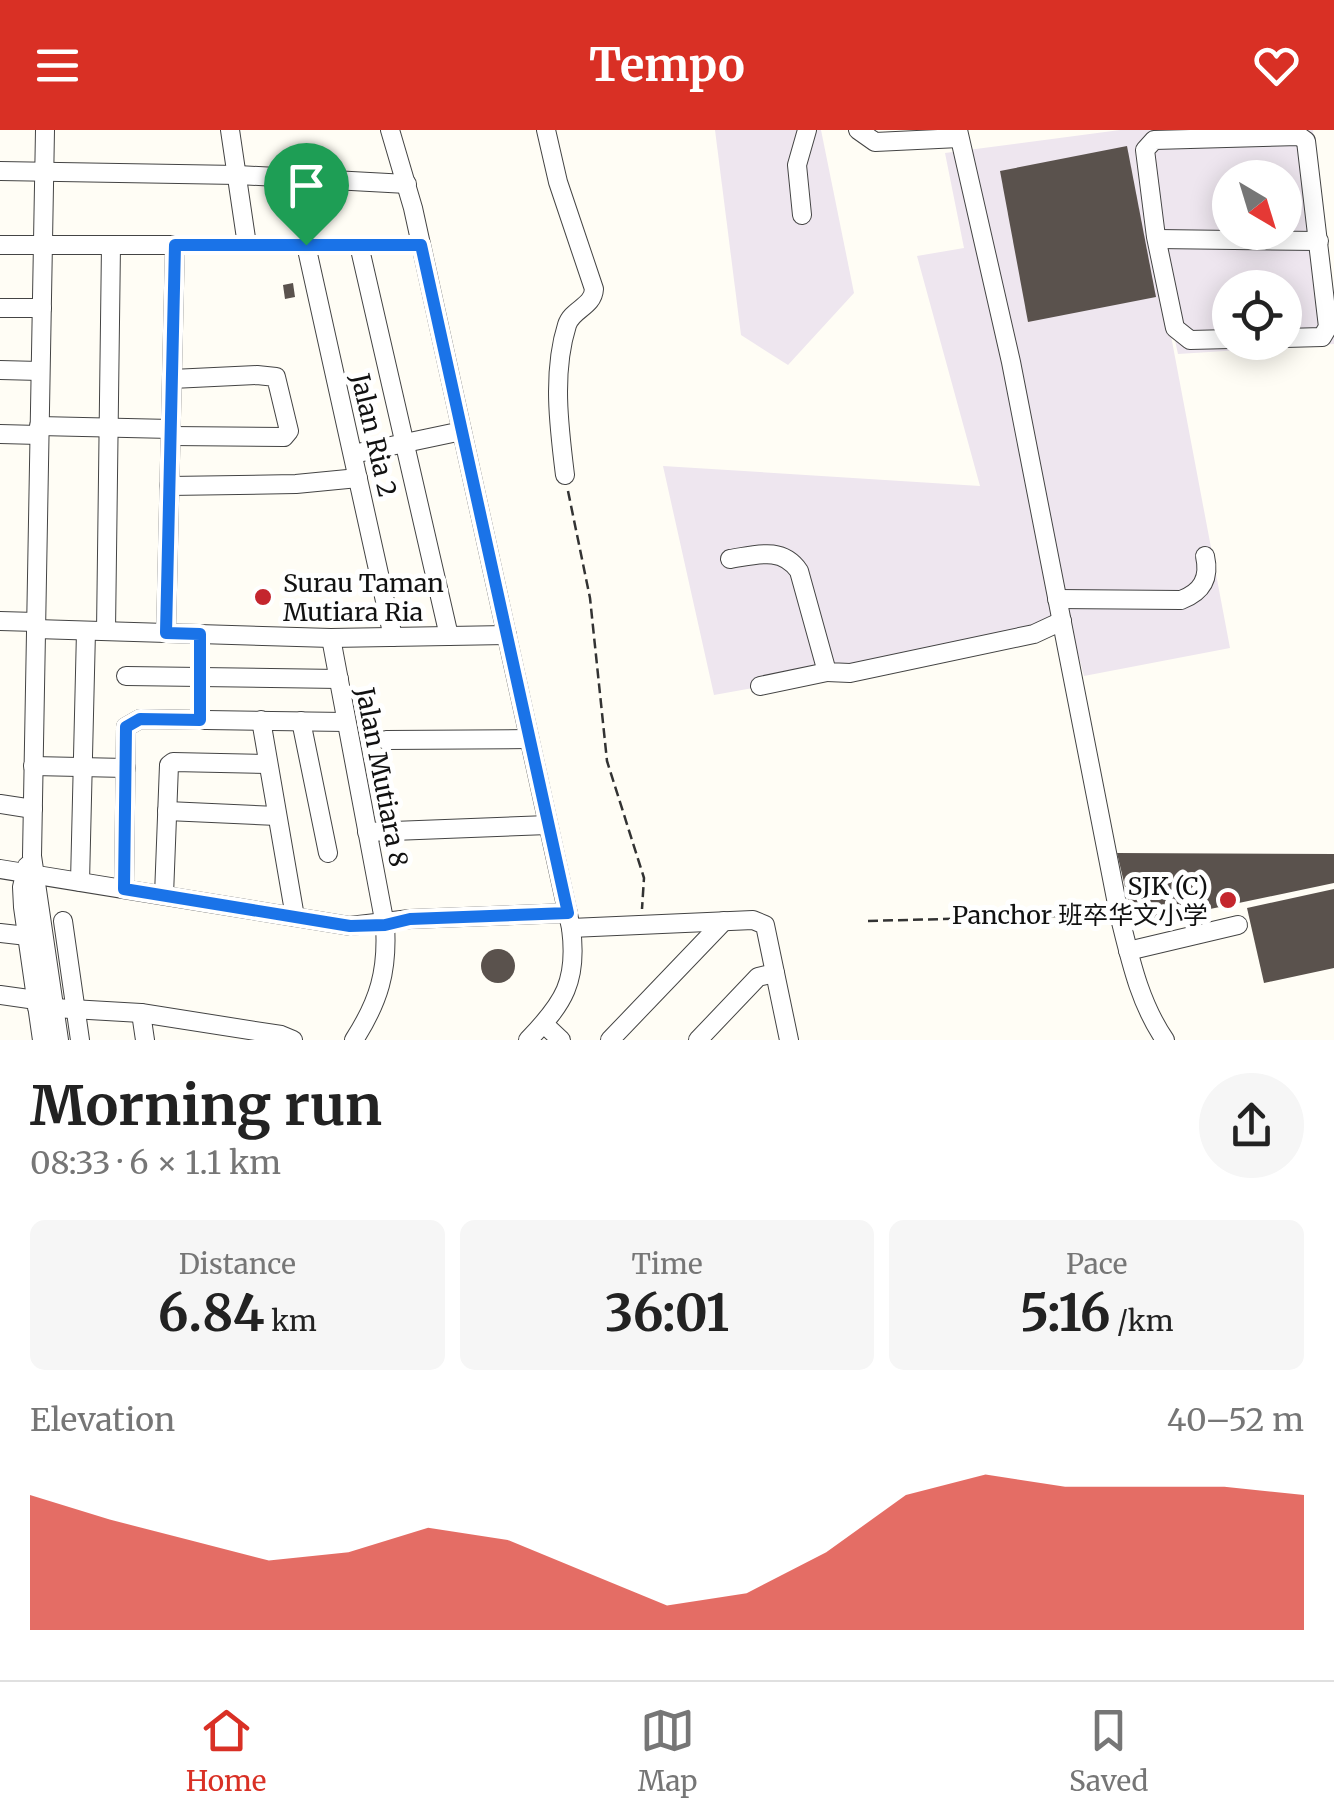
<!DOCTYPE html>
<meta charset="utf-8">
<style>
body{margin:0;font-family:Merriweather,"Noto Sans SC",serif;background:#f6f6f6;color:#222;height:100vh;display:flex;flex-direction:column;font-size:38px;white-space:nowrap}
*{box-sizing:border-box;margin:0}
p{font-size:32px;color:#767676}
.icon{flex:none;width:55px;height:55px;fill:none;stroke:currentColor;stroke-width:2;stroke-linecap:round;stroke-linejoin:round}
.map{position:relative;height:910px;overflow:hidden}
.panel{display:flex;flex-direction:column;background:#fff;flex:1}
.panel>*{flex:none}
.needle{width:65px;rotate:142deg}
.buttons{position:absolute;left:1212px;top:30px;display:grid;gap:20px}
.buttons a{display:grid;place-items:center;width:90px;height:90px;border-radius:50%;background:#fff;box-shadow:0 5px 25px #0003;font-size:50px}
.pin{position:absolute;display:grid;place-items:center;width:85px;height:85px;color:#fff;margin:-102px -42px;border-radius:50% 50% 50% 0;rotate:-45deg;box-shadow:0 0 10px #0007}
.pin .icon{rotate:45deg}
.round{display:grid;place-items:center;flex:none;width:105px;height:105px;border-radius:52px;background:#f6f6f6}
.overview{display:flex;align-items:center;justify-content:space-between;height:170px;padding:0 30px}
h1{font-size:55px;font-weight:700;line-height:75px}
.stats{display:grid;grid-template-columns:repeat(3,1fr);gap:15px;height:170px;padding:10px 30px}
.stats div{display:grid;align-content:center;border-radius:15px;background:#f6f6f6;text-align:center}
.stats b{font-size:50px;font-weight:700}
.stats small{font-size:28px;font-weight:400}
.stats p{font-size:28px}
.chart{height:280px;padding:20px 30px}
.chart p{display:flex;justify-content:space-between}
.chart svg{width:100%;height:180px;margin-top:10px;fill:#d93025;opacity:.7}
header{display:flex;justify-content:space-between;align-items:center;height:130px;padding:0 30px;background:#d93025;color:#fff;font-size:45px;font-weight:700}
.tab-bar{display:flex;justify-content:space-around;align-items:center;height:140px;border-top:2px solid #e0e0e0;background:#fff;font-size:28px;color:#767676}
.tab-bar a{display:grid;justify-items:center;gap:5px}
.tab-bar .current{color:#d93025}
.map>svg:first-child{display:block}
</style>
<header><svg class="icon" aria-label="menu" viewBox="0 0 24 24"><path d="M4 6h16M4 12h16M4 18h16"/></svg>Tempo<svg class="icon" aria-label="heart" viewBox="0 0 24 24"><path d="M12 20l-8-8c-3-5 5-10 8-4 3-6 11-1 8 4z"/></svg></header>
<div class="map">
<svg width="1334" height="910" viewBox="0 0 1334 910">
<rect width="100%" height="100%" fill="#fffdf5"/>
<g fill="#eee6ef" fill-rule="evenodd">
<path d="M715 0H821L854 163 788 235 741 205Z"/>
<path d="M1120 0H1313L1334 176V214L1178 224 1151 100 1230 518 1084 546 1072 501 714 565 663 336 980 356 917 126 964 118 945 23ZM1230 48H1285V102H1230ZM1230 158H1285V212H1230Z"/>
</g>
<g fill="#5a524d">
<path d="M1127 16 1156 167 1028 192 1000 41Z"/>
<path d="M293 153 295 167 285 169 283 155Z"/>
<path d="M1117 723 1334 724V753L1134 795Z"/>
<path d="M1334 759V838L1264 853 1247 778Z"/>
<circle cx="498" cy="836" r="17"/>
</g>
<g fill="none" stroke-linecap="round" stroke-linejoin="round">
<g stroke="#444" stroke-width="20">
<g id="minor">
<path d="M45 0 32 726 59 910"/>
<path d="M230 0 247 115"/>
<path d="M390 0 413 78 571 798C578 851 564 873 528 910"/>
<path d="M546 0 558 52 594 159C593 177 572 179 567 195 552 242 559 297 565 345"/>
<path d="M858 0 875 12 959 8"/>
<path d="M958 0 1011 232 1119 784C1130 828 1139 872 1165 910"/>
<path d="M0 41 238 45 407 54"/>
<path d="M802 85 797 35 807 0"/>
<path d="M1158 109 1319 111"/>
<path d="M0 115H421"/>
<path d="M306 115 393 507"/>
<path d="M359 115 449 506"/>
<path d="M0 178H42"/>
<path d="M1230 209 1190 210 1175 198 1156 107 1145 20 1154 10 1299 6 1306 11 1328 197 1322 207 1285 208"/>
<path d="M0 240 40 241"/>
<path d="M39 296 171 299"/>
<path d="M0 304 39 305"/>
<path d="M171 306 284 307 289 301 276 247 257 245 172 249"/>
<path d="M353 324 462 301"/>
<path d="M169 356 296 354 358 348"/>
<path d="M730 429C756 425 782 416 799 441L827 542 850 543 1034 504 1062 491"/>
<path d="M1057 469 1181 470C1202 462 1210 448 1205 426"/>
<path d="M0 491 36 492"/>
<path d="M36 499 331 508 507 505"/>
<path d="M106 501 111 115"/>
<path d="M166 503 175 115"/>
<path d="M331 508 385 795C388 841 379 871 354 910"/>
<path d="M126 546 339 549"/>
<path d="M760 556 827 542"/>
<path d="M200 589V504"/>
<path d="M261 590 295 787"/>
<path d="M301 591 328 723"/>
<path d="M386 610 529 609"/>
<path d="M33 636 126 638"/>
<path d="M0 674 33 679"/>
<path d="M167 681 277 686"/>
<path d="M367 702 548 695"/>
<path d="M27 736 22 757 23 777 42 910"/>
<path d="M0 739 350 796 410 789 568 783"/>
<path d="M80 752 86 501"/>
<path d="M124 759 126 597 140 589 346 592"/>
<path d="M164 765 169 635 173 632 268 634"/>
<path d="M63 791 80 910"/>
<path d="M571 798 753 790 765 795 789 910"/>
<path d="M0 803 36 807"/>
<path d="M1128 821 1238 795"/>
<path d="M0 865 36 870"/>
<path d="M37 877 141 883 281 905 293 910"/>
<path d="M141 883 145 910"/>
<path d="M544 894 561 910"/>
<path d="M610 910 724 791"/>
<path d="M698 910 758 847 775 843"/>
</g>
</g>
<g stroke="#333" stroke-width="2.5" stroke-dasharray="10 5" stroke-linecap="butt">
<path d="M568 361 590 468 607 631 644 748 642 779"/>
<path d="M868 791 1101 785"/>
</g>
<use href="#minor" stroke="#fff" stroke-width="18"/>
</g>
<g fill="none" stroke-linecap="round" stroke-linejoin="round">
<g stroke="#fff" stroke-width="20">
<path id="route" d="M175 115H421L568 783 410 789 385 795 350 796 124 759 126 597 140 589 200 590V504L166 503Z"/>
</g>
<use href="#route" stroke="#1a73e8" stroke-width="12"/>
</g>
<g fill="#c4262e" stroke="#fff" stroke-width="4">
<circle cx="263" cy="467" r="10"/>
<circle cx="1228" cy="770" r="10"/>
</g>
<g text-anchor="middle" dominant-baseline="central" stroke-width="10" stroke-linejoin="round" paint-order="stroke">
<g font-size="25" fill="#111" stroke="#fff">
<text transform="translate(374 305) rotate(77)">Jalan Ria 2</text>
<text transform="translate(382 647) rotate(79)">Jalan Mutiara 8</text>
</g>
<g font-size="25" fill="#111" stroke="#fff" text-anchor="start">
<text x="283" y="453">Surau Taman<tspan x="283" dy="29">Mutiara Ria</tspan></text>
<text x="1208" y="756" text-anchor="end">SJK (C)<tspan x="1208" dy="29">Panchor 班卒华文小学</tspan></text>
</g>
</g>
</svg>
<div class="buttons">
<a><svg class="needle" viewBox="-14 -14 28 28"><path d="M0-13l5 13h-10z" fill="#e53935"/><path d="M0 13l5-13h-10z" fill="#767676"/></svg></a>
<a><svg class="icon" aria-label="locate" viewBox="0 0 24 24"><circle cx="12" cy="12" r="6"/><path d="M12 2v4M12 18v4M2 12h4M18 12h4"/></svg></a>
</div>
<div class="pin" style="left:306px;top:115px;background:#1e9e55"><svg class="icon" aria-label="arrive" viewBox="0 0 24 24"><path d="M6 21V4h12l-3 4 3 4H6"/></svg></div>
</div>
<section class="panel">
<div class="overview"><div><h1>Morning run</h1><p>08:33 · 6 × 1.1 km</p></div><a class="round"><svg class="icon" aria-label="share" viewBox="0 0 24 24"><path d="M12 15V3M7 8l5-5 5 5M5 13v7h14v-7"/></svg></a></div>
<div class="stats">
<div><p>Distance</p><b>6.84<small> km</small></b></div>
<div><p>Time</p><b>36:01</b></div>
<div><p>Pace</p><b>5:16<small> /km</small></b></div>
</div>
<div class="chart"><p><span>Elevation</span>40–52 m</p>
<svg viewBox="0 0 160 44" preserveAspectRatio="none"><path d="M0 44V11L10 17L20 22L30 27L40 25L50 19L60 22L70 30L80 38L90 35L100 25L110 11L120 6L130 9L140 9L150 9L160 11V44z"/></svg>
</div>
</section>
<nav class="tab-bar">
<a class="current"><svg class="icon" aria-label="home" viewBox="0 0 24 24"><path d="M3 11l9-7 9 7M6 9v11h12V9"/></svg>Home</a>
<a><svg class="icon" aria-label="map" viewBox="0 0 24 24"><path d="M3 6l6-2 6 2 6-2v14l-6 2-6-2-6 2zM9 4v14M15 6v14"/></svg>Map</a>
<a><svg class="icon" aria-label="saved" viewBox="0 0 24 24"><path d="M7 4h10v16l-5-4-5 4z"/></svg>Saved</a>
</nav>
